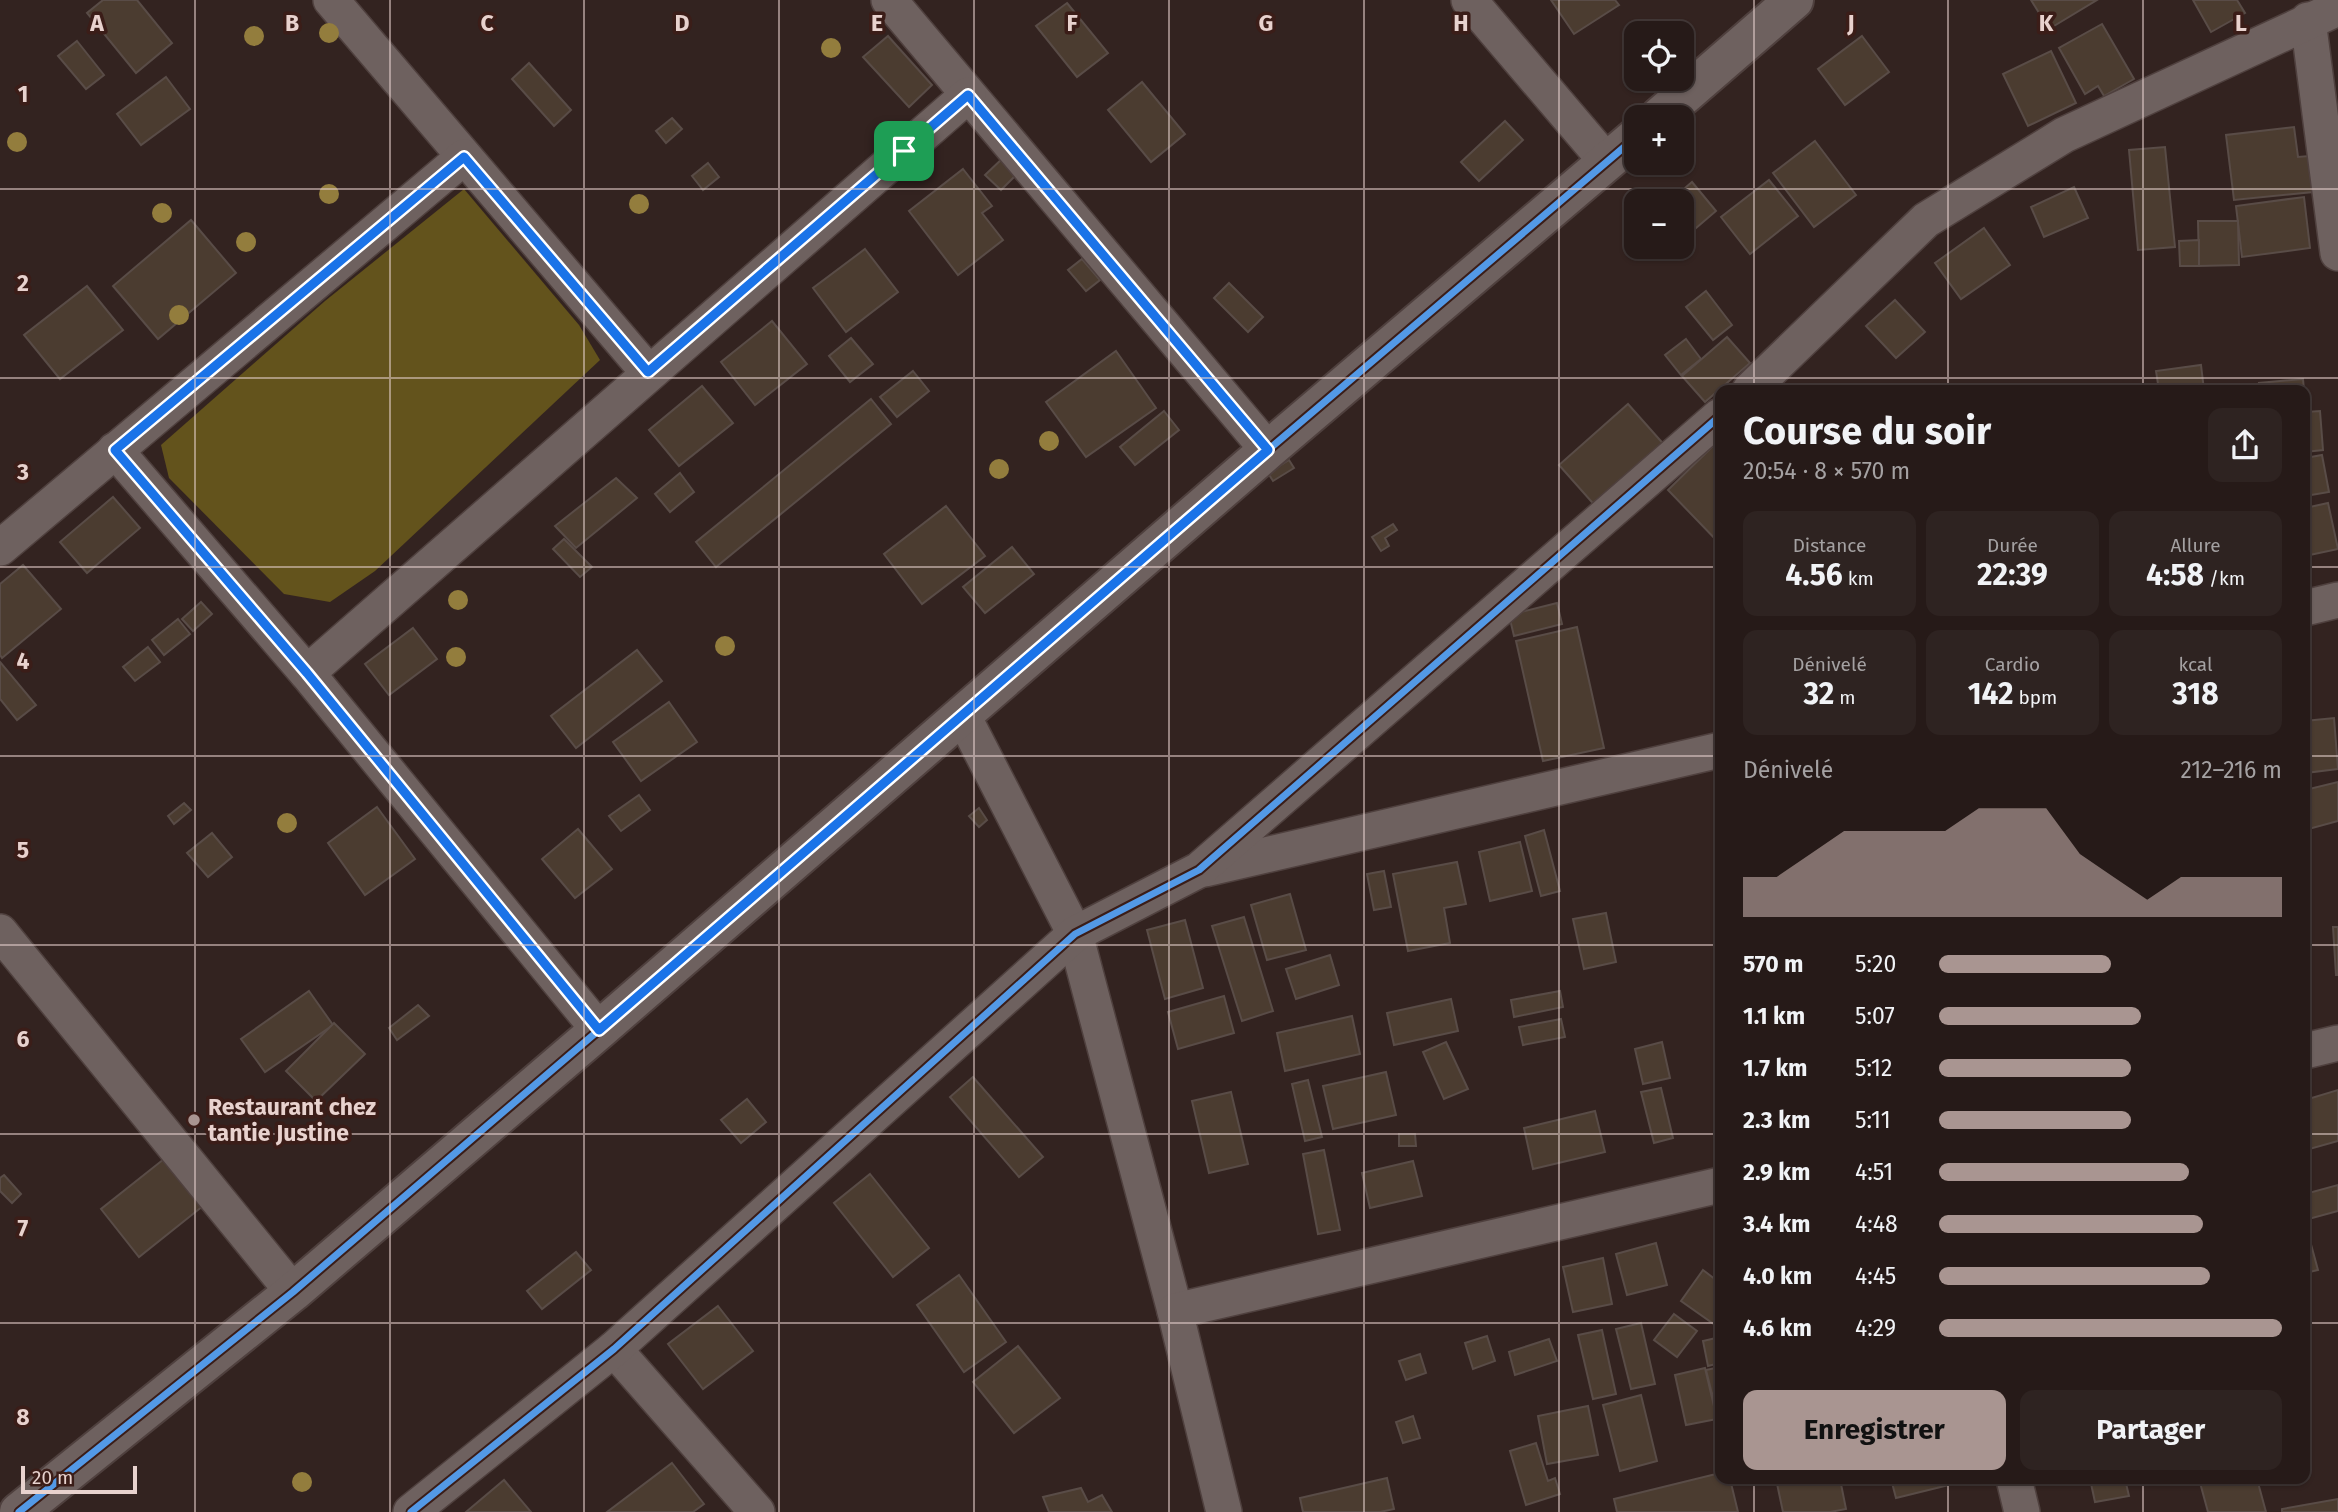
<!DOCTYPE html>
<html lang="fr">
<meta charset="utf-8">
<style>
body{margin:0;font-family:"Fira Sans",sans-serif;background:#2e2321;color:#f1f3f6;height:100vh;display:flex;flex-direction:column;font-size:26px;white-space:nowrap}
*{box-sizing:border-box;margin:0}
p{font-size:23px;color:#a4a1a2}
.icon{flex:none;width:38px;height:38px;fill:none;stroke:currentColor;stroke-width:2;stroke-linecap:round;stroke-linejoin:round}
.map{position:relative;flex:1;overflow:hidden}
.drawer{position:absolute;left:1715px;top:385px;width:595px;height:1099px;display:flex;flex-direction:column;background:#261a18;border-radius:14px;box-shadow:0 2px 5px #0004,0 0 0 2px #423837}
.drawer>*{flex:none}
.buttons{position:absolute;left:1624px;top:21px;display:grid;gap:14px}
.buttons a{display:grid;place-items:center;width:70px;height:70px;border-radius:14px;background:#261a18;box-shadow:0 2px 5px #0004,0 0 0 2px #423837;font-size:35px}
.scale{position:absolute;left:21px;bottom:18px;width:116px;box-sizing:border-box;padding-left:7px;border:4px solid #e8d2ce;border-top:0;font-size:19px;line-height:24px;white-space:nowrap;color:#e8d2ce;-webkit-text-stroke:5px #3b1d18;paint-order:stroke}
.pin{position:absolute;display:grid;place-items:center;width:60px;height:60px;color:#fff;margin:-30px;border-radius:14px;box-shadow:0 4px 10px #0006}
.round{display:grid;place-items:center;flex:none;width:74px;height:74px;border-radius:14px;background:#2e2321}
.headline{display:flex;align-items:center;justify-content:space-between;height:119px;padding:0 28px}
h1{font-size:38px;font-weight:700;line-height:52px}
.figures{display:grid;grid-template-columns:repeat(3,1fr);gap:10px;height:119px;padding:7px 28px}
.figures div{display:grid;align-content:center;border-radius:14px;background:#2e2321;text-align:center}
.figures b{font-size:30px;font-weight:700}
.figures small{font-size:19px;font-weight:400}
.figures p{font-size:19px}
.chart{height:196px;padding:14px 28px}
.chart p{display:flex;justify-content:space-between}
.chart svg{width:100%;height:126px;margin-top:7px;fill:#a99591;opacity:.7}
.cta{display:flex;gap:14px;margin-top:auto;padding:14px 28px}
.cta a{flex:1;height:80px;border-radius:14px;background:#a99591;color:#111;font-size:28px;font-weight:700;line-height:80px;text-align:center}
.cta a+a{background:#2e2321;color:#f1f3f6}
ul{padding:0 28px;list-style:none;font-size:23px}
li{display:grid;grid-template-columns:112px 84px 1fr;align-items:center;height:52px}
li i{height:18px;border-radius:9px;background:#a99591}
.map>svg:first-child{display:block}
</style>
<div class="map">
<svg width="2338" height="1512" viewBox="0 0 2338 1512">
<rect width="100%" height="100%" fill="#332320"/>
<path fill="#63531c" d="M464 189 579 325 600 360 375 571 330 602 284 594 169 478 161 445 325 301Z"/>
<g fill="#4b3c30" stroke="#594c47" stroke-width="2">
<path d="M103 0H137L172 43 136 73 87 13Z"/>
<path d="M1551 0H1615L1619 5 1574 34Z"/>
<path d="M2031 0H2097L2049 29Z"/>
<path d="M2193 0H2237L2245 13 2211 32Z"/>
<path d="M1067 3 1108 53 1077 77 1036 26Z"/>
<path d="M2102 24 2134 79 2104 96 2098 86 2085 94 2059 48Z"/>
<path d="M888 36 932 85 909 107 863 57Z"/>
<path d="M1862 36 1889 72 1845 105 1818 69Z"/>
<path d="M77 41 104 75 86 89 58 56Z"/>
<path d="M2051 51 2076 103 2028 126 2003 74Z"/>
<path d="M529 63 571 110 554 126 512 79Z"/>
<path d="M166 77 190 109 141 145 117 114Z"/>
<path d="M1142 82 1185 134 1151 162 1108 110Z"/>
<path d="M672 118 682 129 666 143 656 131Z"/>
<path d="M1505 121 1523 140 1479 181 1461 162Z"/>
<path d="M2294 127 2298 157 2309 156 2313 192 2234 200 2226 135Z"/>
<path d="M1815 141 1856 195 1814 227 1773 173Z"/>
<path d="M2165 147 2175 247 2138 250 2129 150Z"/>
<path d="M1004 157 1019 172 1001 190 985 175Z"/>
<path d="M708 163 719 177 703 190 692 176Z"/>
<path d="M963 169 992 206 982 213 1003 240 958 275 909 211Z"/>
<path d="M1769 180 1798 216 1750 254 1721 217Z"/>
<path d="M1692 182 1716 211 1682 240V201H1670Z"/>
<path d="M2074 187 2088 218 2044 237 2031 207Z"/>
<path d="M2304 197 2310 248 2242 257 2236 206Z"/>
<path d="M191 220 236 273 158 339 113 286Z"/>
<path d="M2198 221H2238L2239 265 2199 266Z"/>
<path d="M1984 228 2010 265 1961 299 1935 263Z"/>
<path d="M2199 240V266H2180L2179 241Z"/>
<path d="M865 249 898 292 846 332 813 288Z"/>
<path d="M1082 259 1100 280 1086 291 1068 270Z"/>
<path d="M1229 283 1263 317 1248 332 1214 298Z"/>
<path d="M87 286 123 330 60 379 24 335Z"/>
<path d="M1706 291 1732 325 1713 340 1686 307Z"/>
<path d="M1895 300 1925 332 1896 358 1866 326Z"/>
<path d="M772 321 807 364 755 405 721 362Z"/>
<path d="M1727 337 1750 363 1705 402 1682 376Z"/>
<path d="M851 338 873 364 850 382 829 356Z"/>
<path d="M1686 339 1701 359 1681 375 1665 355Z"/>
<path d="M1116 351 1156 408 1086 457 1046 402Z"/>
<path d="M2201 365 2204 390H2159L2156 371Z"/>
<path d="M913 371 929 391 897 417 880 397Z"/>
<path d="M2303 379 2304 390H2260L2259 383Z"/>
<path d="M702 386 733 423 679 466 649 430Z"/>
<path d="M2305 395 2306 412 2320 411 2323 450 2305 452Z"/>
<path d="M871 399 891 424 716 567 696 542Z"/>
<path d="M1628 404 1667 448 1598 509 1559 465Z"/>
<path d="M1164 411 1179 430 1135 465 1120 447Z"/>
<path d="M1720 439V544L1668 490Z"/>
<path d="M2322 455 2329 492 2305 496V458Z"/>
<path d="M1289 460 1294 468 1273 481 1268 473Z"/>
<path d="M680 473 694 492 670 512 655 494Z"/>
<path d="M616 478 637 498 576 548 555 526Z"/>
<path d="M113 497 140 528 87 573 60 542Z"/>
<path d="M2328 503 2338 549 2305 556V508Z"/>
<path d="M946 506 985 556 922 604 884 554Z"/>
<path d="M1393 524 1397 530 1385 538 1389 546 1381 551 1372 537Z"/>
<path d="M564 539 592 567 580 577 553 549Z"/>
<path d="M1012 547 1034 574 985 613 963 587Z"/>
<path d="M23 565 61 609 2 658 0 655V584Z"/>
<path d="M201 602 212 614 193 631 182 619Z"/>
<path d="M1557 603 1562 624 1514 636 1509 615Z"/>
<path d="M178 619 190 634 164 655 152 640Z"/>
<path d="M1577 627 1604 748 1543 761 1516 641Z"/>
<path d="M413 628 437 659 389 695 365 664Z"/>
<path d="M148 647 160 662 135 681 123 667Z"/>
<path d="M637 650 662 681 576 748 551 716Z"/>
<path d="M0 662 36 705 17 720 0 699Z"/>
<path d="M669 702 697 742 641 781 613 742Z"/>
<path d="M2334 718 2338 769 2305 773V721Z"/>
<path d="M2338 782V821L2305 830V790Z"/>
<path d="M639 795 650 810 621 831 609 816Z"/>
<path d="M184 803 191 810 174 824 168 816Z"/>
<path d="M377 807 415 859 365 895 328 843Z"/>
<path d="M979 808 987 820 979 827 969 816Z"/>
<path d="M578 829 612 869 575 898 542 859Z"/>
<path d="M1544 830 1560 891 1541 896 1525 836Z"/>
<path d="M212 833 232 857 208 877 187 853Z"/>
<path d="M1520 842 1532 891 1490 901 1479 852Z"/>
<path d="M1457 862 1466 904 1444 908 1450 943 1408 951 1393 874Z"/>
<path d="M1384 871 1391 907 1374 910 1367 874Z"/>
<path d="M1290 894 1306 950 1267 960 1251 905Z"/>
<path d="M1606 913 1616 962 1584 969 1573 919Z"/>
<path d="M1244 917 1273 1011 1242 1021 1212 926Z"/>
<path d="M1185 920 1203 988 1165 999 1147 930Z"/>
<path d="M2333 927H2338V975H2336Z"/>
<path d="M1330 955 1339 985 1296 999 1286 969Z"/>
<path d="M309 991 333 1025 265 1072 241 1039Z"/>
<path d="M1560 991 1563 1007 1514 1017 1511 1000Z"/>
<path d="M1224 996 1234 1033 1178 1049 1168 1012Z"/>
<path d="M1451 999 1458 1031 1394 1045 1387 1013Z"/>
<path d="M418 1005 429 1016 397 1040 389 1028Z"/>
<path d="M1352 1016 1360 1054 1285 1071 1277 1033Z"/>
<path d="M1561 1019 1565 1037 1523 1045 1519 1027Z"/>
<path d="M334 1023 365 1054 316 1101 286 1071Z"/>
<path d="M1446 1042 1468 1089 1444 1099 1423 1052Z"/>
<path d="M1662 1042 1670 1078 1643 1084 1635 1049Z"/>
<path d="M1386 1072 1396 1115 1333 1129 1323 1086Z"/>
<path d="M973 1077 1043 1157 1019 1177 950 1097Z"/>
<path d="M1308 1080 1322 1137 1305 1141 1292 1084Z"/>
<path d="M1661 1088 1673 1138 1654 1143 1641 1092Z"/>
<path d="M2338 1090V1141L2306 1150 2305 1100Z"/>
<path d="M1231 1092 1248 1164 1209 1173 1192 1101Z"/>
<path d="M747 1099 766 1122 741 1143 721 1120Z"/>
<path d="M1595 1111 1605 1152 1533 1169 1524 1128Z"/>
<path d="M1399 1134H1415L1416 1146H1399Z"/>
<path d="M1324 1150 1340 1230 1318 1234 1303 1154Z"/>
<path d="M169 1155 213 1198 139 1257 101 1209Z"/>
<path d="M1413 1161 1422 1196 1370 1208 1362 1173Z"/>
<path d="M870 1174 929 1248 893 1277 834 1203Z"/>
<path d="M4 1175 21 1194 12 1203 0 1191V1178Z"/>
<path d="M2338 1185V1211L2305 1220V1194Z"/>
<path d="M2309 1237 2318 1270 2305 1273V1238Z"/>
<path d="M1656 1243 1667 1285 1627 1295 1616 1254Z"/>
<path d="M576 1252 591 1270 542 1309 527 1291Z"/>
<path d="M1603 1258 1612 1304 1573 1312 1563 1267Z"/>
<path d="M1703 1270 1720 1283V1324L1718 1327 1681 1301Z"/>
<path d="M959 1275 1006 1342 964 1372 917 1305Z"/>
<path d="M718 1306 753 1351 703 1389 668 1344Z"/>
<path d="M1674 1314 1697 1331 1677 1357 1654 1340Z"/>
<path d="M1641 1323 1655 1384 1631 1389 1616 1329Z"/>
<path d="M1602 1330 1616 1394 1593 1399 1578 1335Z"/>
<path d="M1487 1336 1495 1361 1473 1369 1465 1343Z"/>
<path d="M1720 1337V1363L1708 1366 1703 1341Z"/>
<path d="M1549 1339 1557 1361 1515 1375 1509 1352Z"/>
<path d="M1018 1346 1060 1398 1014 1433 973 1382Z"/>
<path d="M1420 1354 1426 1373 1406 1380 1399 1361Z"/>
<path d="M1720 1367V1392L1712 1394 1706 1370Z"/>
<path d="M1705 1368 1717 1419 1686 1425 1675 1375Z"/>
<path d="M1720 1392V1415H1717L1712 1394Z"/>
<path d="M1641 1395 1657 1461 1620 1471 1603 1405Z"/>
<path d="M1588 1406 1598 1455 1547 1464 1538 1416Z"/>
<path d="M1413 1416 1420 1438 1403 1443 1396 1422Z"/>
<path d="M1536 1443 1548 1481 1555 1478 1560 1494 1526 1505 1510 1451Z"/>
<path d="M672 1463 704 1504 693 1512H607Z"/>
<path d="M1720 1473V1479H1730L1738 1512H1617L1614 1499Z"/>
<path d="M1387 1478 1394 1509 1380 1512H1303L1300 1498Z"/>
<path d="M1776 1479H1840L1846 1509 1830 1512H1783Z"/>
<path d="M1891 1479H1952L1953 1484 1896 1498Z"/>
<path d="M2090 1479H2125L2129 1496 2095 1502Z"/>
<path d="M2199 1479H2257L2266 1512H2208Z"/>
<path d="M504 1480 531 1512H466Z"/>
<path d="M1081 1488 1088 1502 1102 1495 1112 1512H1049L1043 1497Z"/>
<path d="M2338 1499V1512H2282V1509Z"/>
</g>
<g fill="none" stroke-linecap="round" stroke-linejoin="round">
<g stroke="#4f403e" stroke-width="38">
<g id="street">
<path d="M331 0 648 372"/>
<path d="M889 0 1268 450"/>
<path d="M1469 0 1607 162"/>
<path d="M2308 20 2338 253"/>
<path d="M1750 390 1926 220 2064 135 2338 8"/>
<path d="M115 450 307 673 599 1030"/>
<path d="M0 548 464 157"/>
<path d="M2305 608 2338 600"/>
<path d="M307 673 968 95"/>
<path d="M962 714 1075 934 1175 1311 1224 1512"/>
<path d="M1205 869 1720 750"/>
<path d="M0 932 293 1292"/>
<path d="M2305 1051 2338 1043"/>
<path d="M1175 1311 1720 1185"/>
<path d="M614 1349 757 1512"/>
<path d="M2014 1479 2022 1512"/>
<path d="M411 1512 614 1349 1075 934 1199 870 1720 416"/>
</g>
</g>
<g stroke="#4f403e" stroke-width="42">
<g id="secondary">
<path d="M1659 117 1794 0"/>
<path d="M19 1512 293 1292 599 1030 1268 450 1636 137"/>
</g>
</g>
<use href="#street" stroke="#6e615f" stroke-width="35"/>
<use href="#secondary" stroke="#6e615f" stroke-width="38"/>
<g stroke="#3b1d18" stroke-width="11">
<g id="cycleway">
<path d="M19 1512 293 1292 599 1030 1268 450 1636 137"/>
<path d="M411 1512 614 1349 1075 934 1199 870 1720 416"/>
</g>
</g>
<use href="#cycleway" stroke="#5399e6" stroke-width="7"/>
</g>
<g fill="#937d3d">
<circle cx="329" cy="33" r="10"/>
<circle cx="254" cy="36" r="10"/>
<circle cx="831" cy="48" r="10"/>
<circle cx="17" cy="142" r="10"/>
<circle cx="329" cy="194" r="10"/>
<circle cx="639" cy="204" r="10"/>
<circle cx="162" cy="213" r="10"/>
<circle cx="246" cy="242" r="10"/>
<circle cx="179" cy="315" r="10"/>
<circle cx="1049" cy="441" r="10"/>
<circle cx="999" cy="469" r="10"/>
<circle cx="458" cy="600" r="10"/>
<circle cx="725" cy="646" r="10"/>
<circle cx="456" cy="657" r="10"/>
<circle cx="287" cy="823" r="10"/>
<circle cx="302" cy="1482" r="10"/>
</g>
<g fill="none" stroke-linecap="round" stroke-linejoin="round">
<g stroke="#fff" stroke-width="14">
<path id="route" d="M968 95 1268 450 599 1030 307 673 115 450 464 157 648 372Z"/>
</g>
<use href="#route" stroke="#1a73e8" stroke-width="9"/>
</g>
<path fill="none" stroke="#e8d2ce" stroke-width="2" stroke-opacity="0.55" d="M195 0V1512M390 0V1512M584 0V1512M779 0V1512M974 0V1512M1169 0V1512M1364 0V1512M1559 0V1512M1754 0V390M1948 0V390M2143 0V390M0 189H2338M0 378H2338M0 567H1720M2305 567H2338M0 756H1720M2305 756H2338M0 945H1720M2305 945H2338M0 1134H1720M2305 1134H2338M0 1323H1720M2305 1323H2338M1754 1479V1512M1948 1479V1512M2143 1479V1512"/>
<circle fill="#a99591" stroke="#3b1d18" stroke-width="2.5" cx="194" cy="1120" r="7"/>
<g text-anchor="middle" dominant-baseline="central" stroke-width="7" stroke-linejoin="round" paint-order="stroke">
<g font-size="23" font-weight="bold" fill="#e8d2ce" stroke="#3b1d18" text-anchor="start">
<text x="208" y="1107">Restaurant chez<tspan x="208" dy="26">tantie Justine</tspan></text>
</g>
</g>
<g font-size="23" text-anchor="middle" font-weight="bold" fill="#e8d2ce" stroke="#3b1d18" stroke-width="7" stroke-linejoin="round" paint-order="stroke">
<text x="97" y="31">A</text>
<text x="292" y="31">B</text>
<text x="487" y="31">C</text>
<text x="682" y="31">D</text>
<text x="877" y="31">E</text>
<text x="1072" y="31">F</text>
<text x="1266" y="31">G</text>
<text x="1461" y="31">H</text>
<text x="1851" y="31">J</text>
<text x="2046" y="31">K</text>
<text x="2241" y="31">L</text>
<text x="23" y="102">1</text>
<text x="23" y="291">2</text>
<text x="23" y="480">3</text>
<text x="23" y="669">4</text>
<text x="23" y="858">5</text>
<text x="23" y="1047">6</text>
<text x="23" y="1236">7</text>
<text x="23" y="1425">8</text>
</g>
</svg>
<div class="buttons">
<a><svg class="icon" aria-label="locate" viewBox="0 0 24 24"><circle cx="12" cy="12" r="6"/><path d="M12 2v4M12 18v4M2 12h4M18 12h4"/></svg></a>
<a>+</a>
<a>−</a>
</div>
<div class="scale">20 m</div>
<div class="pin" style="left:904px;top:151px;background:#1e9e55"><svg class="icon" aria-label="arrive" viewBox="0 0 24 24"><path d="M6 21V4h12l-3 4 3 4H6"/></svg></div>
<section class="drawer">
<div class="headline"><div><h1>Course du soir</h1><p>20:54 · 8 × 570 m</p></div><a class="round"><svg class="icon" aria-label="share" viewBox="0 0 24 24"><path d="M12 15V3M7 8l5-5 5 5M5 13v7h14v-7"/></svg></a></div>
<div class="figures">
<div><p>Distance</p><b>4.56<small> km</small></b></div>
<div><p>Durée</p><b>22:39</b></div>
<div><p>Allure</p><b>4:58<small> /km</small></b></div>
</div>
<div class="figures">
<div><p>Dénivelé</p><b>32<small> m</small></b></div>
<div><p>Cardio</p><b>142<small> bpm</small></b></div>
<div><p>kcal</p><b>318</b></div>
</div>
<div class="chart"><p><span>Dénivelé</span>212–216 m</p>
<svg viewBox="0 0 160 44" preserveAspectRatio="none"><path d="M0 44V30L10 30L20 22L30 14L40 14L50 14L60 14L70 6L80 6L90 6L100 22L110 30L120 38L130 30L140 30L150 30L160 30V44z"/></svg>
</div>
<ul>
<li><b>570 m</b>5:20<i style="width:50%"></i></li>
<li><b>1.1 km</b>5:07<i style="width:59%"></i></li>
<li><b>1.7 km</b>5:12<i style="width:56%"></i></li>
<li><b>2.3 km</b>5:11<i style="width:56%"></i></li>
<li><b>2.9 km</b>4:51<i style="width:73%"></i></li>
<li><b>3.4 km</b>4:48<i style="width:77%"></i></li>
<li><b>4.0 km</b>4:45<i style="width:79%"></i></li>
<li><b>4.6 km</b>4:29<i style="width:100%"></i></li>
</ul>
<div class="cta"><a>Enregistrer</a><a>Partager</a></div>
</section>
</div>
